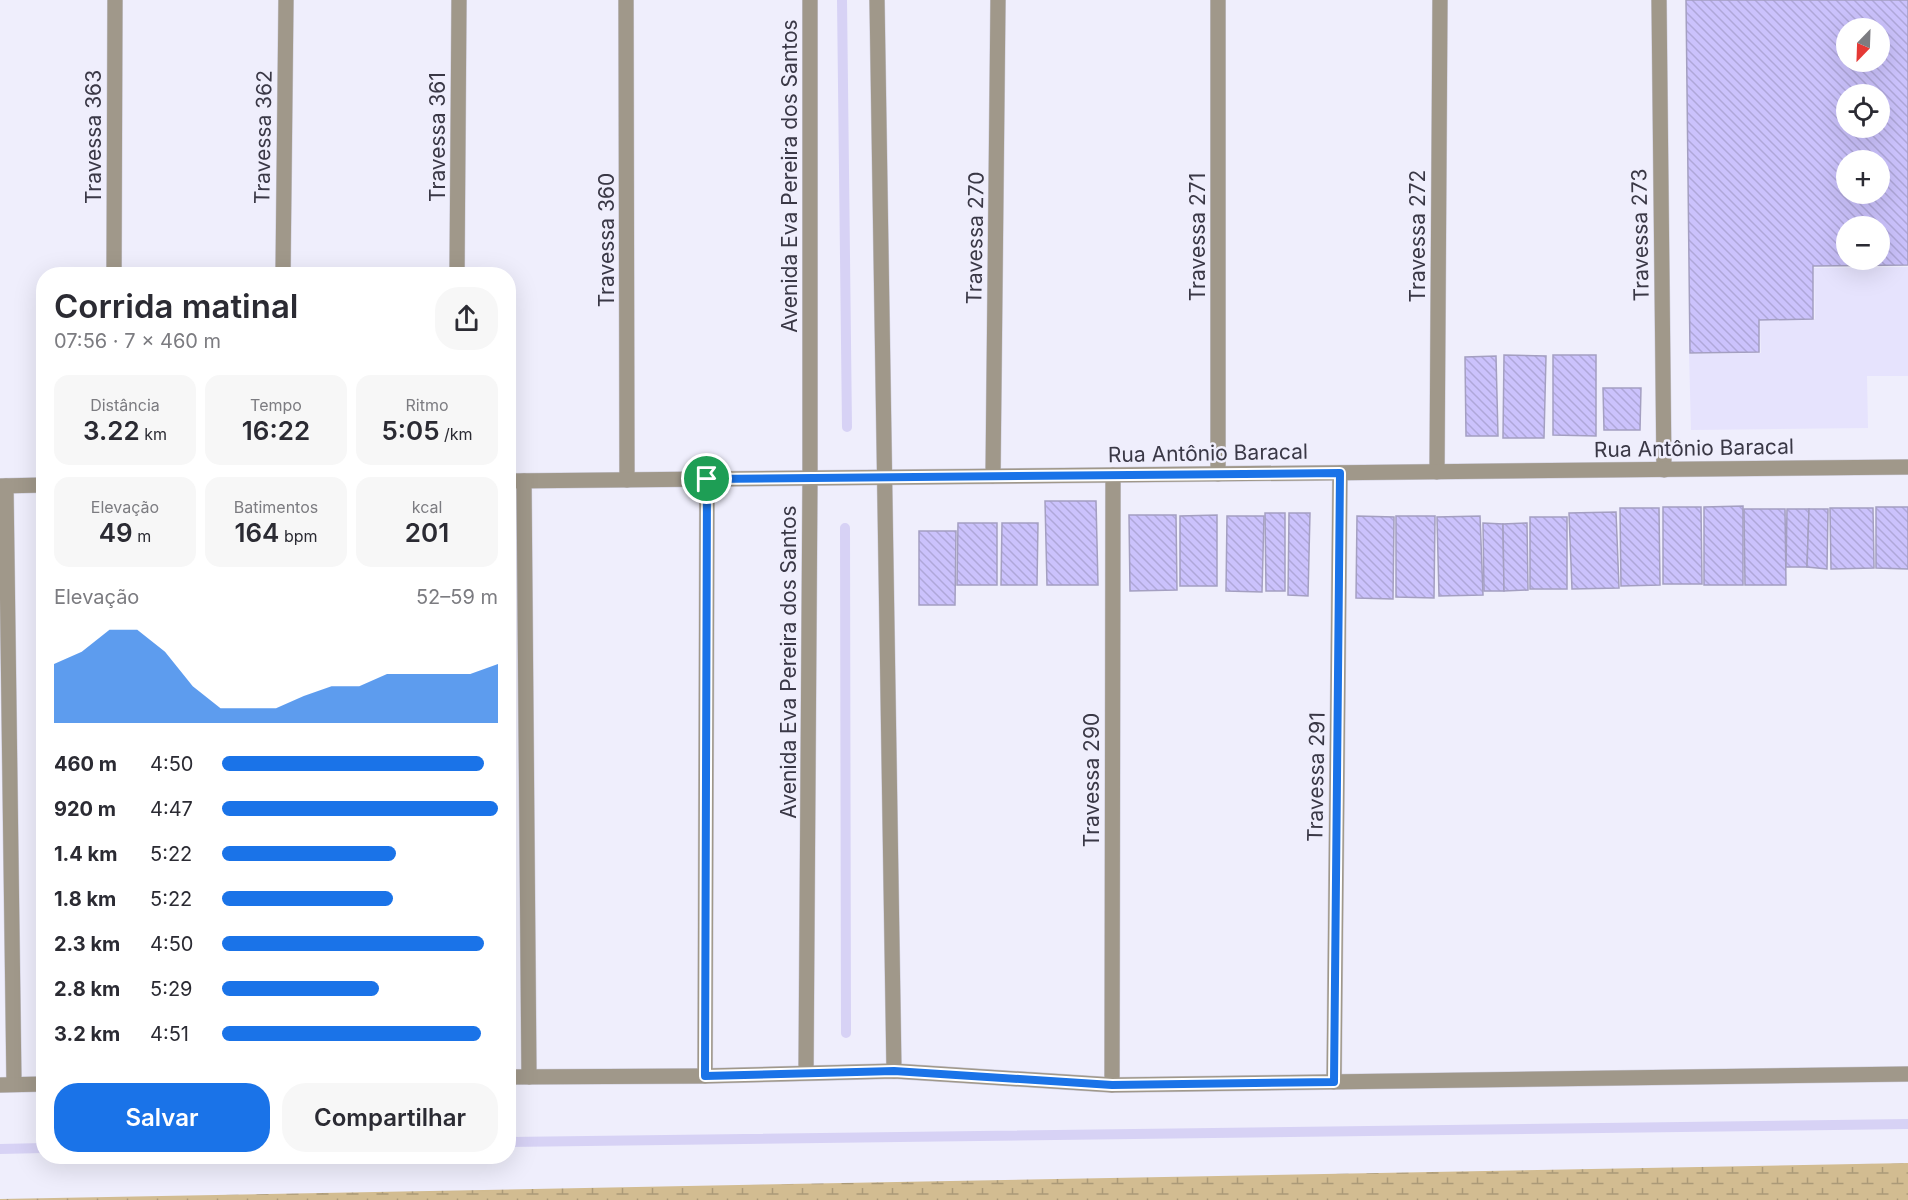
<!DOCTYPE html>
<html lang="pt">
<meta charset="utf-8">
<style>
body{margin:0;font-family:Inter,sans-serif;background:#f7f7f7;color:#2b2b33;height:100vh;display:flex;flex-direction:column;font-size:22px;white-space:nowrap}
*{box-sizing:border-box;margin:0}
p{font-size:20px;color:#7c7c81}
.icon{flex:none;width:33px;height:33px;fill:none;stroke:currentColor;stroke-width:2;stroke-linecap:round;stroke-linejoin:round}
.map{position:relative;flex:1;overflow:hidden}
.sheet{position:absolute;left:36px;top:267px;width:480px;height:897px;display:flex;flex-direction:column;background:#fff;border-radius:24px;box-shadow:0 6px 24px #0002}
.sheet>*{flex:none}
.needle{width:39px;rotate:203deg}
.fabs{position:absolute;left:1836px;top:18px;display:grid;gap:12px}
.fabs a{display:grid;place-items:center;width:54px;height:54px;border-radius:50%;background:#fff;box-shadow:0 6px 24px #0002;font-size:30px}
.pin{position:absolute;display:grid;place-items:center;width:51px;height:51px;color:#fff;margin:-26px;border:3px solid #fff;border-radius:50%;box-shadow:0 2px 6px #0007}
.round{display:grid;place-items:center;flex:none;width:63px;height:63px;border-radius:24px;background:#f7f7f7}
.overview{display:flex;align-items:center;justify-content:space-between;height:102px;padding:0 18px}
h1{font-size:33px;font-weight:600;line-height:45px}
.stats{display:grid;grid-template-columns:repeat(3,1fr);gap:9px;height:102px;padding:6px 18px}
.stats div{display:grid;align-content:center;border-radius:15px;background:#f7f7f7;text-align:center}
.stats b{font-size:26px;font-weight:600}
.stats small{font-size:16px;font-weight:400}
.stats p{font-size:16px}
.chart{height:168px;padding:12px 18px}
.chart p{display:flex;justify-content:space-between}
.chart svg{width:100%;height:108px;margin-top:6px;fill:#1a73e8;opacity:.7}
.action{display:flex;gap:12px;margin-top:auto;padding:12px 18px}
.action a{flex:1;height:69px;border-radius:24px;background:#1a73e8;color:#fff;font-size:24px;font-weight:600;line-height:69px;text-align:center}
.action a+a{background:#f7f7f7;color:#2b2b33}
ul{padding:0 18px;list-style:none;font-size:20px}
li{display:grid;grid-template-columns:96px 72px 1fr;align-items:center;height:45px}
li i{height:15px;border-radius:8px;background:#1a73e8}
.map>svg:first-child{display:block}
</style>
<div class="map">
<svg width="1908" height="1200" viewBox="0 0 1908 1200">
<defs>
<pattern id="wetland-marsh" width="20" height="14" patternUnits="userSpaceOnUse" patternTransform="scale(1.5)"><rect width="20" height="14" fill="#d2bc91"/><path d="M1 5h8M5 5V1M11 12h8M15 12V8" fill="none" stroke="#ab9a78"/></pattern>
<pattern id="building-back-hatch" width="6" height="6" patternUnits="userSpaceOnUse" patternTransform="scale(1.5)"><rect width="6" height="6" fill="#cbc2fc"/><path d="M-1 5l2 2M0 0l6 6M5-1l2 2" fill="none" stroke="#afa7d9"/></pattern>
</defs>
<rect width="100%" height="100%" fill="#efeefc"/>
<path fill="#e6e3fd" d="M1908 267V376H1867L1868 428 1691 430 1689 354 1761 353 1760 320 1815 319 1814 268Z"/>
<path fill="url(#wetland-marsh)" d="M1908 1163V1200H0V1199Z"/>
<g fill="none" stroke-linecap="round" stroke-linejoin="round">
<g stroke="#d7d2f5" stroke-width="10">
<path d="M842 0 847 427"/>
<path d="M845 528 846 1033"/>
<path d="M508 1142 1908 1124"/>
<path d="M0 1149 44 1148"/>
</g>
</g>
<g fill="url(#building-back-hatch)" stroke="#a49fc1" stroke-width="1.5" fill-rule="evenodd">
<path d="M1686 0H1908V265L1813 266V319L1759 320V352L1690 353ZM1846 28H1880V62H1846ZM1846 94H1880V128H1846ZM1846 160H1880V194H1846ZM1846 226H1880V260H1846Z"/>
<path d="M1504 355 1546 356 1544 438H1503Z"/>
<path d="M1553 355H1596V436L1553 435Z"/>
<path d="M1496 356 1498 436H1466L1465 357Z"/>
<path d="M1603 388H1641L1640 430H1604Z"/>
<path d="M1045 501H1096L1098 585H1047Z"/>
<path d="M1743 506V585H1704V507Z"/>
<path d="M1663 507H1701L1702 584H1663Z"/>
<path d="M1876 507H1908V569L1876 568Z"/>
<path d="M1620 508H1659L1660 585 1621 586Z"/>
<path d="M1830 508H1873L1874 568 1831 569Z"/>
<path d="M1744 509H1785L1786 585H1745Z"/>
<path d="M1787 509H1809L1807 567H1786Z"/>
<path d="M1809 509H1828L1827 569 1807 567Z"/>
<path d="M1616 512 1619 588 1572 589 1569 513Z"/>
<path d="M1265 513H1285V591H1266Z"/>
<path d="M1289 513H1310L1308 596 1288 595Z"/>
<path d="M1129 515H1176L1177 590 1130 591Z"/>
<path d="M1217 515V586H1180V516Z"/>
<path d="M1227 516H1264L1262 592 1226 591Z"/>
<path d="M1357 516 1394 517 1393 599 1356 598Z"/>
<path d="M1396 516H1435L1434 598 1396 597Z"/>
<path d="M1480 516 1483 595 1439 596 1437 517Z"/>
<rect x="1530" y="517" width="37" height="72"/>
<path d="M958 523H997V585H957Z"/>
<path d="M1002 523H1038L1037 585H1001Z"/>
<path d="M1483 523 1503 524 1504 591H1484Z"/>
<path d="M1527 523 1528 590 1504 591 1503 524Z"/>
<path d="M919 531H956L955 605H919Z"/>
</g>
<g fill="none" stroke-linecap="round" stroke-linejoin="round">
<g stroke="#cbcad8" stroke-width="16">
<g id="minor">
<path d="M626 0 627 480"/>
<path d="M877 0 894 1071"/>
<path d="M1218 0V474"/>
<path d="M1659 0 1664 470"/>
<path d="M114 274 115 0"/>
<path d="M283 274 286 0"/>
<path d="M457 274 459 0"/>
<path d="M1437 472 1440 0"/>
<path d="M993 476 998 0"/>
<path d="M508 481 1908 467"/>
<path d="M524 481 529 1077"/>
<path d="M0 486 44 485"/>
<path d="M6 486 14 1084"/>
<path d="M806 1072 810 478V0"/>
<path d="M705 1076 707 479"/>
<path d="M508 1077 705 1076 894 1071 1112 1085 1908 1074"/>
<path d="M1334 1082 1340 473"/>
<path d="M0 1085 44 1084"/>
<path d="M1112 1085 1113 475"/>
</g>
</g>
<use href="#minor" stroke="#a0988a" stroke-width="15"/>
</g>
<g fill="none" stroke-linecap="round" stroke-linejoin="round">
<g stroke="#fff" stroke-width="12">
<path id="route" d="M1340 473 1334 1082 1112 1085 894 1071 705 1076 707 479Z"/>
</g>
<use href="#route" stroke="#1a73e8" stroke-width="8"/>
</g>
<g text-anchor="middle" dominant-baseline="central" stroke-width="5" stroke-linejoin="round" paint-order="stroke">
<g font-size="21" fill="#3a3846" stroke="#efeefc">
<text transform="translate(93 137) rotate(-90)">Travessa 363</text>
<text transform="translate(263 137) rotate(-89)">Travessa 362</text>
<text transform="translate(437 137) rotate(-90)">Travessa 361</text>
<text transform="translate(789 176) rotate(-90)">Avenida Eva Pereira dos Santos</text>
<text transform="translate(1640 235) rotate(-91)">Travessa 273</text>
<text transform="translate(1417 236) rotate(-90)">Travessa 272</text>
<text transform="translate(1197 237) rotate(-90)">Travessa 271</text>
<text transform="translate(975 238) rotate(-89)">Travessa 270</text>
<text transform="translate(606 240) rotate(-90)">Travessa 360</text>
<text transform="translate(1694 448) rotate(-1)">Rua Antônio Baracal</text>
<text transform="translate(1208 453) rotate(-1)">Rua Antônio Baracal</text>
<text transform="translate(788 662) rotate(-90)">Avenida Eva Pereira dos Santos</text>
<text transform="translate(1316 777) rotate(-89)">Travessa 291</text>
<text transform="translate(1091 780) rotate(-90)">Travessa 290</text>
</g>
</g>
</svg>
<div class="fabs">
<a><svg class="needle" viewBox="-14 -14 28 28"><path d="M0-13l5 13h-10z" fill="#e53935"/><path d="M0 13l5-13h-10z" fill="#7c7c81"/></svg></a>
<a><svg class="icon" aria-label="locate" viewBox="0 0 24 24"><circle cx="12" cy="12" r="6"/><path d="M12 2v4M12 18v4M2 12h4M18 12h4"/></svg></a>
<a>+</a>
<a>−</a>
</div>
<div class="pin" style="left:707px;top:479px;background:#1e9e55"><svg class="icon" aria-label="arrive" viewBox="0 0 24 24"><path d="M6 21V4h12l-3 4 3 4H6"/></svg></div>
<section class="sheet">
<div class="overview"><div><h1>Corrida matinal</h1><p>07:56 · 7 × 460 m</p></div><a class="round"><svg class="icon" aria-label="share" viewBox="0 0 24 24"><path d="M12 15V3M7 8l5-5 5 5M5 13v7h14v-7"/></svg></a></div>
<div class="stats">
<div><p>Distância</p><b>3.22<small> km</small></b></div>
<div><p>Tempo</p><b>16:22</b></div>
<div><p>Ritmo</p><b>5:05<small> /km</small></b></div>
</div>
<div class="stats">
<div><p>Elevação</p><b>49<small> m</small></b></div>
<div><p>Batimentos</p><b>164<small> bpm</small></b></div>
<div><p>kcal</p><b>201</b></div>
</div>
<div class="chart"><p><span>Elevação</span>52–59 m</p>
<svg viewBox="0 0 160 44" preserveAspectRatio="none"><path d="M0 44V20L10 15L20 6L30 6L40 15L50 29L60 38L70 38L80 38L90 33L100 29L110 29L120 24L130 24L140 24L150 24L160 20V44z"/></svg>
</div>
<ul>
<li><b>460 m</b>4:50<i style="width:95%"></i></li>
<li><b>920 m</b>4:47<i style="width:100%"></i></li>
<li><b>1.4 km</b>5:22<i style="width:63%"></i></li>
<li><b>1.8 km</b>5:22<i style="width:62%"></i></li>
<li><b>2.3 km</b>4:50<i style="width:95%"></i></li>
<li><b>2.8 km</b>5:29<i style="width:57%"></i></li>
<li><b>3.2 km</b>4:51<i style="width:94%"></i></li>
</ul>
<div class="action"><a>Salvar</a><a>Compartilhar</a></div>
</section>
</div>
